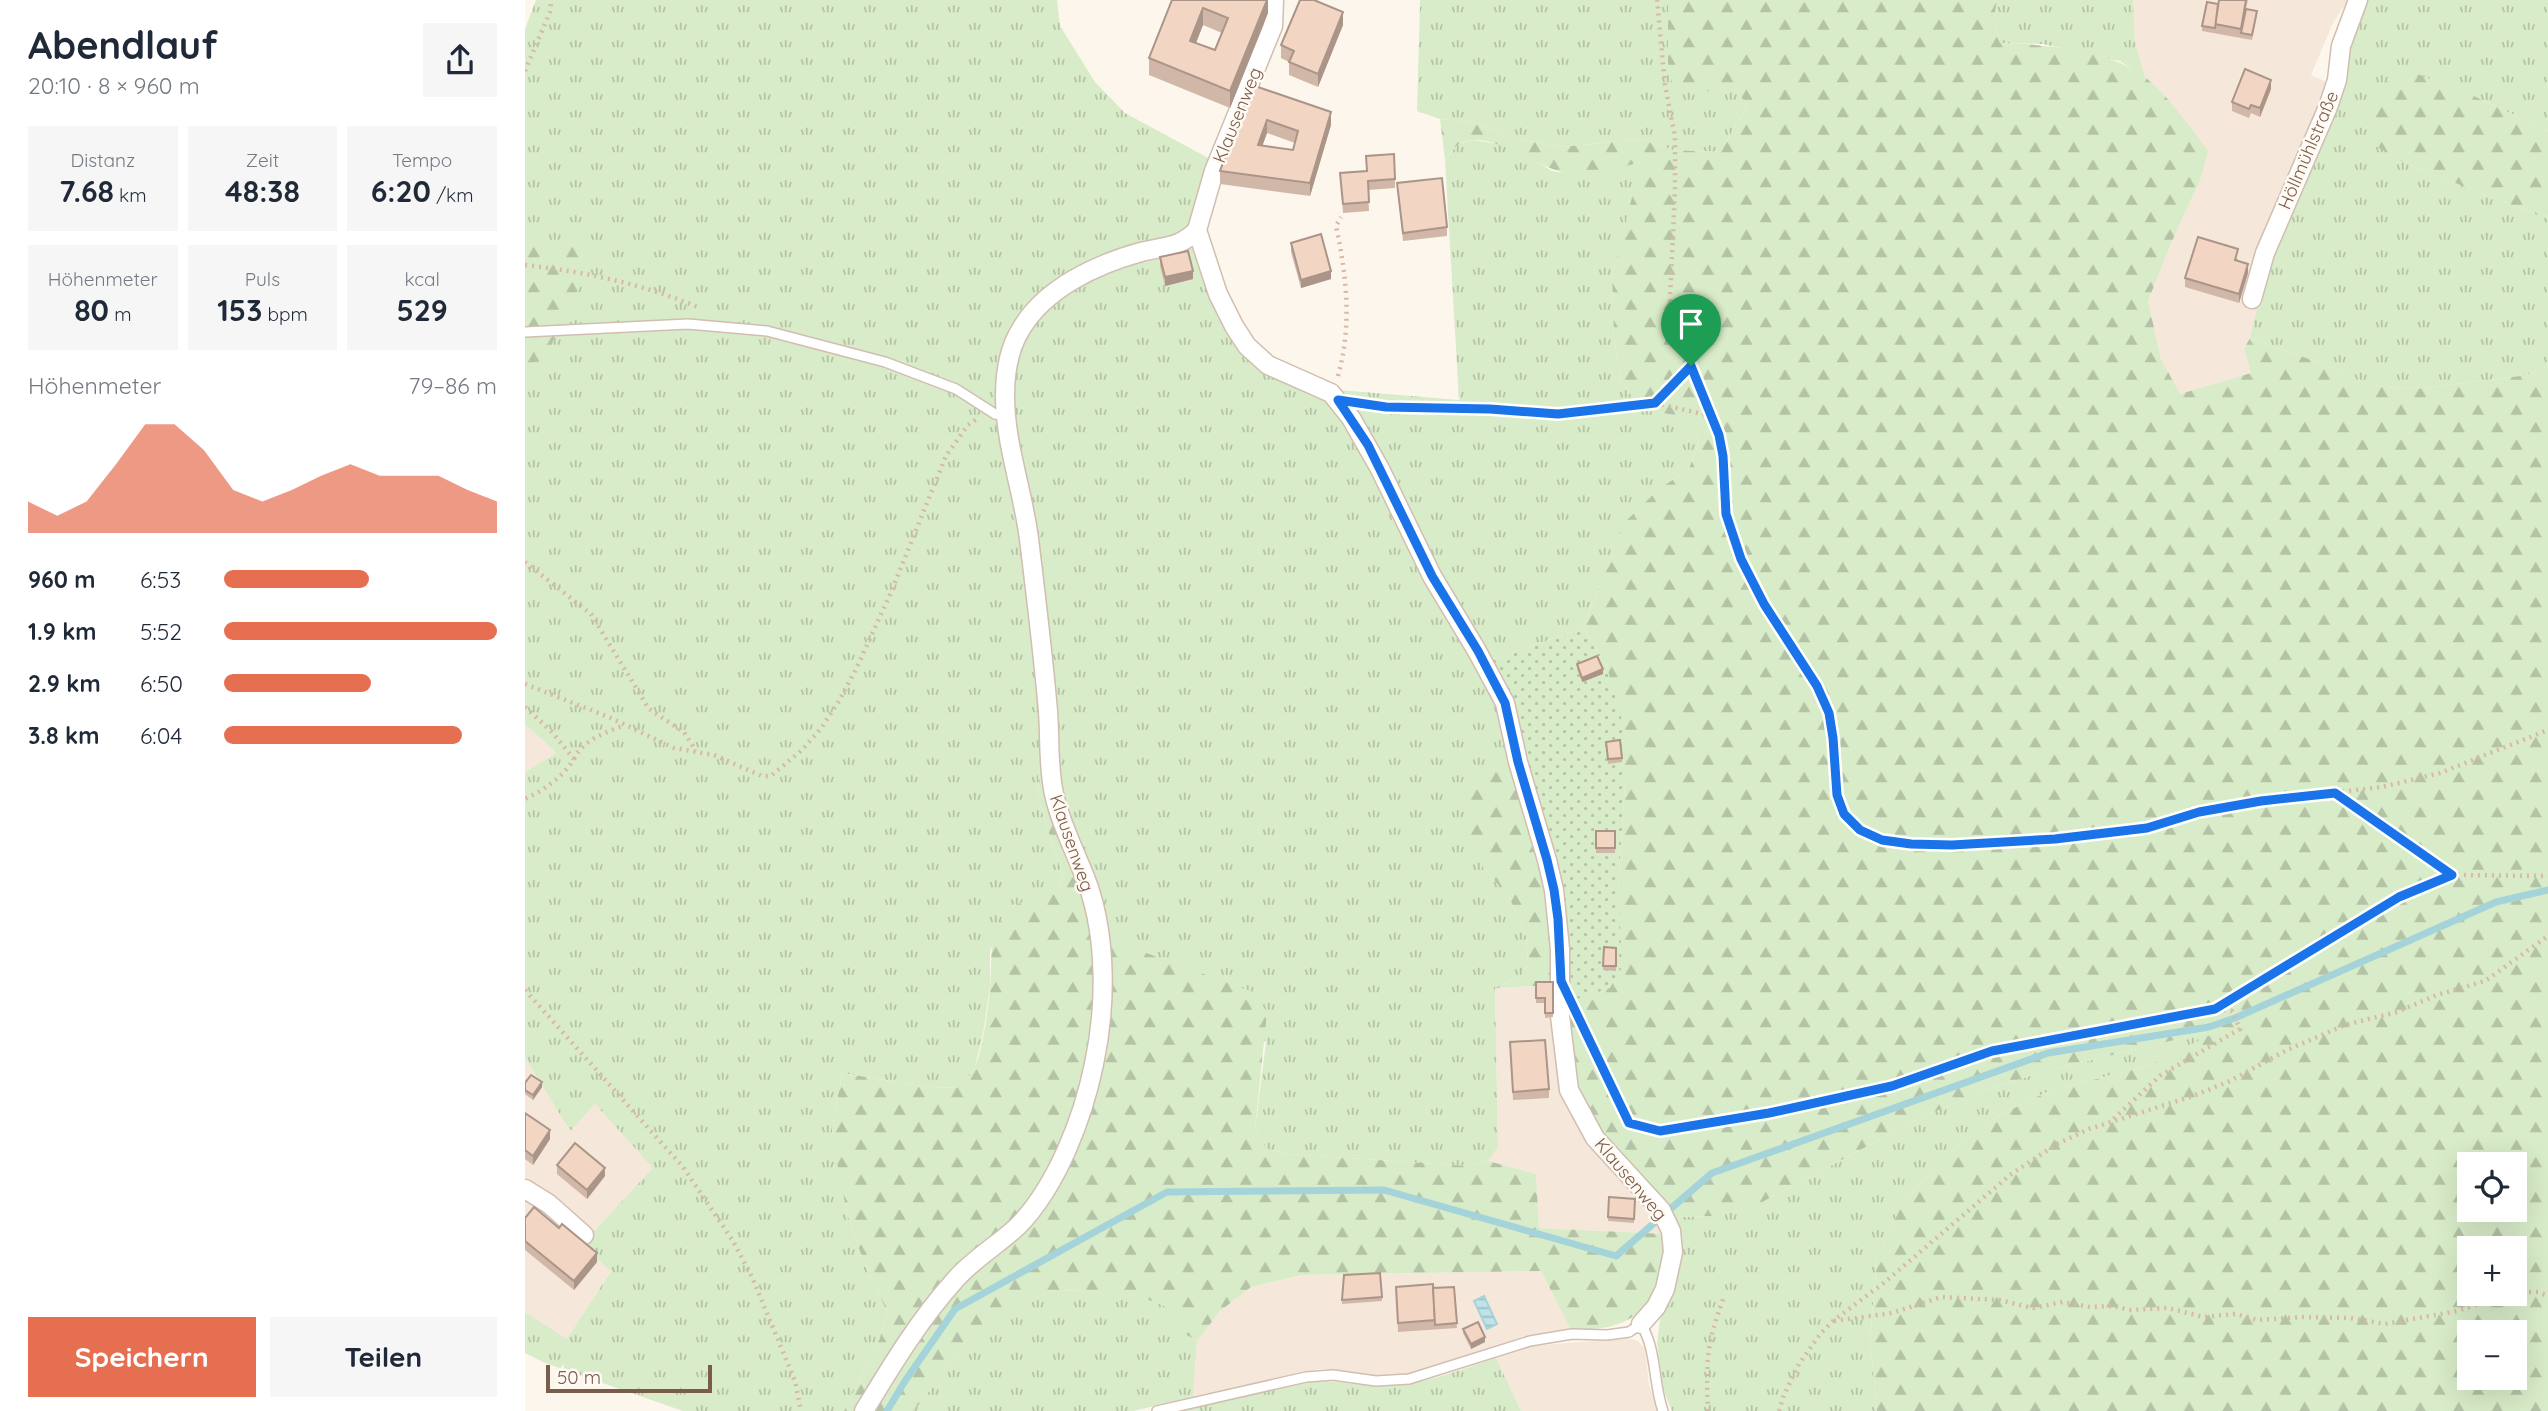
<!DOCTYPE html>
<html lang="de">
<meta charset="utf-8">
<style>
body{margin:0;font-family:Quicksand,sans-serif;background:#f6f6f7;color:#1f2937;height:100vh;display:flex;flex-direction:column;font-size:26px;white-space:nowrap}
*{box-sizing:border-box;margin:0}
p{font-size:23px;color:#747a83}
.icon{flex:none;width:38px;height:38px;fill:none;stroke:currentColor;stroke-width:2;stroke-linecap:round;stroke-linejoin:round}
.map{position:relative;flex:1;overflow:hidden}
.sheet{display:flex;flex-direction:column;background:#fff;width:525px}
.sheet>*{flex:none}
.controls{position:absolute;left:1932px;top:1152px;display:grid;gap:14px}
.controls a{display:grid;place-items:center;width:70px;height:70px;border-radius:0px;background:#fff;box-shadow:0 7px 28px #0002;font-size:35px}
.scale{position:absolute;left:21px;bottom:18px;width:166px;box-sizing:border-box;padding-left:7px;border:4px solid #7a5c4d;border-top:0;font-size:19px;line-height:24px;white-space:nowrap;color:#7a5c4d;-webkit-text-stroke:5px #fffaf3;paint-order:stroke}
.pin{position:absolute;display:grid;place-items:center;width:60px;height:60px;color:#fff;margin:-72px -30px;border-radius:50% 50% 50% 0;rotate:-45deg;box-shadow:0 0 7px #0007}
.pin .icon{rotate:45deg}
.round{display:grid;place-items:center;flex:none;width:74px;height:74px;border-radius:0px;background:#f6f6f7}
.headline{display:flex;align-items:center;justify-content:space-between;height:119px;padding:0 28px}
h1{font-size:38px;font-weight:700;line-height:52px}
.stats{display:grid;grid-template-columns:repeat(3,1fr);gap:10px;height:119px;padding:7px 28px}
.stats div{display:grid;align-content:center;border-radius:0px;background:#f6f6f7;text-align:center}
.stats b{font-size:30px;font-weight:700}
.stats small{font-size:19px;font-weight:400}
.stats p{font-size:19px}
.chart{height:196px;padding:14px 28px}
.chart p{display:flex;justify-content:space-between}
.chart svg{width:100%;height:126px;margin-top:7px;fill:#e76f51;opacity:.7}
.button{display:flex;gap:14px;margin-top:auto;padding:14px 28px}
.button a{flex:1;height:80px;border-radius:0px;background:#e76f51;color:#fff;font-size:28px;font-weight:700;line-height:80px;text-align:center}
.button a+a{background:#f6f6f7;color:#1f2937}
ul{padding:0 28px;list-style:none;font-size:23px}
li{display:grid;grid-template-columns:112px 84px 1fr;align-items:center;height:52px}
li i{height:18px;border-radius:9px;background:#e76f51}
main{display:flex;flex:1;min-height:0}
.map>svg:first-child{display:block}
</style>
<main>
<section class="sheet">
<div class="headline"><div><h1>Abendlauf</h1><p>20:10 · 8 × 960 m</p></div><a class="round"><svg class="icon" aria-label="share" viewBox="0 0 24 24"><path d="M12 15V3M7 8l5-5 5 5M5 13v7h14v-7"/></svg></a></div>
<div class="stats">
<div><p>Distanz</p><b>7.68<small> km</small></b></div>
<div><p>Zeit</p><b>48:38</b></div>
<div><p>Tempo</p><b>6:20<small> /km</small></b></div>
</div>
<div class="stats">
<div><p>Höhenmeter</p><b>80<small> m</small></b></div>
<div><p>Puls</p><b>153<small> bpm</small></b></div>
<div><p>kcal</p><b>529</b></div>
</div>
<div class="chart"><p><span>Höhenmeter</span>79–86 m</p>
<svg viewBox="0 0 160 44" preserveAspectRatio="none"><path d="M0 44V33L10 38L20 33L30 20L40 6L50 6L60 15L70 29L80 33L90 29L100 24L110 20L120 24L130 24L140 24L150 29L160 33V44z"/></svg>
</div>
<ul>
<li><b>960 m</b>6:53<i style="width:53%"></i></li>
<li><b>1.9 km</b>5:52<i style="width:100%"></i></li>
<li><b>2.9 km</b>6:50<i style="width:54%"></i></li>
<li><b>3.8 km</b>6:04<i style="width:87%"></i></li>
</ul>
<div class="button"><a>Speichern</a><a>Teilen</a></div>
</section>
<div class="map">
<svg width="2023" height="1411" viewBox="0 0 2023 1411">
<defs>
<pattern id="grass-tufts" width="24" height="20" patternUnits="userSpaceOnUse" patternTransform="scale(1.75)"><rect width="24" height="20" fill="#d8ecc9"/><path d="M3 7l-1-3M5 7V3M7 7l1-3M15 17l-1-3M17 17v-4M19 17l1-3" fill="none" stroke="#b4c2a5"/></pattern>
<pattern id="forest-firs" width="22" height="20" patternUnits="userSpaceOnUse" patternTransform="scale(1.75)"><rect width="22" height="20" fill="#d8ecc9"/><path d="M5 1l3.5 6h-7zM16 11l3.5 6h-7z" fill="#b4c2a5"/></pattern>
<pattern id="garden-dots" width="8" height="8" patternUnits="userSpaceOnUse" patternTransform="scale(1.75)"><rect width="8" height="8" fill="#d8ecc9"/><path d="M2 2h.1M6 6h.1" fill="none" stroke="#b4c2a5" stroke-width="1.8" stroke-linecap="round"/></pattern>
<pattern id="water-rules" width="6" height="5" patternUnits="userSpaceOnUse" patternTransform="scale(1.75)"><rect width="6" height="5" fill="#bfe3e8"/><path d="M0 2.5h6" fill="none" stroke="#a0bbbe"/></pattern>
</defs>
<rect width="100%" height="100%" fill="#fdf6ec"/>
<g fill="#f5e8da">
<path d="M1608 0H1823L1808 23 1786 75 1804 83 1733 305 1725 338 1719 349 1726 373 1655 395 1636 359 1623 301 1648 239 1675 180 1662 122 1620 77 1610 42Z"/>
<path d="M0 724 33 753 0 772Z"/>
<path d="M1029 985 1037 1087 1042 1106 1058 1132 1130 1212 1141 1234 1014 1228 1011 1175 963 1161 973 1147 970 988Z"/>
<path d="M0 1058 44 1130 70 1104 129 1168 68 1232 45 1210 0 1178Z"/>
<path d="M0 1201 24 1216 86 1270 42 1340 0 1312Z"/>
<path d="M1016 1271 1046 1330 1026 1331 997 1337 892 1372 864 1377 796 1369 775 1372 668 1397 672 1341 695 1311 726 1287 778 1275Z"/>
<path d="M1103 1338 1113 1341 1120 1349 1124 1385 1133 1411H996L971 1358 1006 1346Z"/>
</g>
<g fill="url(#grass-tufts)">
<path d="M11 0H532L535 26 570 82 600 113 687 160 675 207 661 234 504 310 473 391V427L490 495 518 715 513 761 514 802 538 876 533 891 516 898 488 905 465 951V986L458 1034 449 1070 436 1087 408 1088 317 1073 307 1130 322 1213 337 1257 362 1312 355 1338 319 1411H158L20 1363 0 1353V1312L42 1339 86 1271 56 1245 128 1168 70 1104 45 1131 0 1058V772L32 753 0 724V29Z"/>
<path d="M895 0H1143L1174 94 1206 83 1223 105 1195 152 1148 150 1116 139 1036 147 993 139 948 122 915 119 892 111Z"/>
<path d="M1472 0H1608L1610 42 1620 77 1595 61 1518 44 1475 43 1469 18Z"/>
<path d="M1842 0H2023V131L1951 97 1884 165 2020 218 2023 215V369L1995 376 1890 389 1846 386 1798 364 1725 338 1740 275 1812 99 1824 58 1829 26Z"/>
<path d="M948 140 973 144 999 154 1027 171 1052 175 1117 162 1087 276 1089 338 1096 381 1117 410 1165 416 1174 441 1164 469 1134 489 1074 585 1059 628 968 659 915 577 814 390 934 400 920 160 933 144Z"/>
<path d="M666 248 672 256 702 330 718 354 733 366 806 400 969 688 986 757 958 867 985 899 1001 936 1003 965 996 976 970 988 973 1147 963 1161 942 1166 764 1154 741 1149 730 1129 741 1042 580 938 536 796 484 389 497 339 524 304 575 274 610 262Z"/>
<path d="M1703 1027 1622 1066 1524 1091 1471 1117 1419 1157 1376 1206 1352 1259 1345 1339 1352 1411H1147L1138 1389 1132 1343 1135 1320 1150 1274 1148 1217 1186 1216 1228 1207 1397 1117 1469 1087 1518 1072Z"/>
<path d="M562 1290C583 1293 628 1295 644 1308 656 1319 652 1330 672 1341L668 1397 608 1411H389L446 1335 484 1302 528 1291Z"/>
<path d="M971 1358 996 1411H656C698 1400 740 1387 782 1382 809 1379 835 1387 862 1386 899 1385 936 1369 971 1358Z"/>
</g>
<g fill="url(#forest-firs)" fill-rule="evenodd">
<path d="M1143 0H1472L1469 18 1475 43C1517 44 1587 50 1620 77 1644 97 1664 125 1683 151L1675 180 1648 239 1623 301 1636 359 1655 394 1726 373 1719 349 1725 338 1798 364 1846 386 1890 389 1995 376 2023 369V1411H1352L1345 1339 1352 1259 1376 1206 1419 1157 1471 1117 1524 1091 1622 1066 1699 1028 1518 1072 1469 1087 1397 1117 1228 1207 1187 1216 1148 1217 1084 1147 1054 1100 1042 1002 1093 888 1100 783 1082 667 1059 628 1074 585 1100 522 1134 489 1164 469 1174 441 1165 417 1117 410 1096 381 1089 338 1087 276 1116 162C1096 167 1073 175 1052 175 1018 175 967 126 934 144 929 147 924 155 920 160L915 119 948 122 993 139 1036 147 1116 139 1148 150 1195 152 1223 105 1205 84 1174 94 1148 89 1143 63ZM1944 1164H1990V1209H1944ZM1944 1248H1990V1293H1944ZM1944 1332H1990V1377H1944Z"/>
<path d="M1890 73 1951 97 2023 131V215L2020 218 1884 165 1843 142 1847 116 1863 79Z"/>
<path d="M0 240H35L60 252 53 290 37 313 23 357 0 366Z"/>
<path d="M518 715 571 954 570 1009 565 1060 532 1158 490 1221 440 1261 334 1411H319L355 1338 362 1312 337 1257 322 1213 314 1173 307 1130 317 1073 408 1088 436 1087C440 1081 446 1075 449 1069 459 1045 462 1014 465 989 468 960 461 929 487 907 492 902 523 896 533 891L538 876 514 802 513 761Z"/>
<path d="M986 757 1023 885 1029 985 970 988 996 976 1003 965 1001 936 985 899 958 867 944 842 943 807 950 776 968 760Z"/>
<path d="M580 938 728 992 742 1012 730 1129 741 1149 764 1154 942 1166 963 1161 1011 1174 1014 1228 1141 1234C1135 1301 1119 1331 1046 1330L1016 1271 777 1275 726 1287 695 1311 672 1341 660 1334 644 1308 619 1298 562 1290 528 1291 484 1303 446 1335 389 1411H346L368 1374 442 1275 488 1238 563 1109Z"/>
</g>
<path fill="url(#garden-dots)" d="M1059 628 1082 667 1098 724 1100 783 1093 888 1097 967 1085 988 1042 1002 992 716 979 680 968 659Z"/>
<path fill="url(#water-rules)" stroke="#a5d3da" stroke-width="2" d="M959 1296 972 1324 962 1329 949 1301Z"/>
<g fill="none" stroke-linecap="round" stroke-linejoin="round">
<path stroke="#a5d3da" stroke-width="7" d="M362 1411 380 1381 430 1309 642 1192 859 1190 1091 1256 1187 1173 1523 1053 1684 1027 1710 1018 1971 902 2023 890"/>
<g stroke="#d1beb0" stroke-width="12">
<g id="lane">
<path d="M0 332 163 324 242 331 360 362 431 389 470 414 481 416"/>
<path d="M632 1411 781 1377 808 1375 851 1381 884 1379 1005 1341 1047 1334 1082 1335 1104 1332 1116 1324C1132 1350 1128 1383 1138 1411"/>
</g>
</g>
<g stroke="#d1beb0" stroke-width="21">
<g id="street">
<path d="M749 0 748 26 689 171 672 230 693 294 709 326 722 346 743 365 806 393 826 418 855 469 907 576 952 651 980 703 993 762 1022 860 1029 890 1035 949V1016L1044 1090 1070 1138 1136 1210 1146 1231 1148 1252 1140 1289 1131 1307 1116 1324"/>
<path d="M1727 299 1740 253 1803 107 1812 80 1816 46 1833 0"/>
<path d="M0 1189 24 1204 59 1235"/>
<path d="M339 1411C367 1365 394 1320 430 1280 448 1259 473 1245 493 1226 532 1186 558 1118 569 1064 581 1008 582 940 563 885 552 855 536 826 529 794 523 767 525 739 523 711 518 654 511 596 504 539 498 491 480 444 480 396 480 373 484 348 496 329 520 288 572 264 616 252 639 246 655 248 672 230"/>
</g>
</g>
<g stroke="#d9b8a5" stroke-width="4.5" stroke-dasharray="2 5" stroke-linecap="butt">
<path d="M0 71 25 12 26 0"/>
<path d="M0 265C61 272 118 284 175 308"/>
<path d="M1166 366 1194 435 1198 456 1201 514 1216 559 1239 604 1292 686 1304 713 1308 738 1312 795 1319 814 1335 830 1357 840 1386 844 1427 846 1530 839 1622 828 1674 812 1736 801 1857 787 1915 773 2023 730"/>
<path d="M813 376C827 325 822 278 811 226L816 217"/>
<path d="M838 403 861 406 965 409 1033 414 1130 403 1166 366 1151 329 1145 298 1150 190V137L1140 85 1132 0"/>
<path d="M1130 403 1186 416"/>
<path d="M0 562 66 614 124 709 159 732 171 751"/>
<path d="M0 684 86 718 149 748 189 755 237 776H246L277 750 297 727 314 701 331 669 364 597 421 456 443 425 452 419"/>
<path d="M0 707 27 732 49 759C38 777 19 790 0 799"/>
<path d="M49 759C57 740 82 732 100 725"/>
<path d="M1811 793 1927 875 2023 876"/>
<path d="M0 990 158 1167 208 1241 227 1277 270 1381 276 1411"/>
<path d="M1691 1009 1874 897 1927 875"/>
<path d="M1056 1023 1104 1123 1135 1131 1244 1113 1367 1086 1467 1051 1690 1009 1707 1011 1715 1029 1636 1075 1585 1122"/>
<path d="M1990 1292H2013L2023 1296"/>
<path d="M1309 1321 1367 1313 1416 1297 1474 1300 1508 1308 1538 1302 1565 1307 1589 1306 1604 1310 1643 1308 1678 1317 1711 1314 1732 1320 1778 1317 1825 1318 1860 1324 1932 1311 1986 1293"/>
<path d="M1183 1411C1181 1362 1181 1344 1199 1297"/>
<path d="M1254 1411 1259 1395 1274 1364 1296 1333 1308 1321 1360 1282 1485 1175 1532 1144 1564 1129 1668 1096 1705 1081 1762 1050 1820 1025 1872 1012 1912 995 1960 981 2023 936"/>
</g>
<use href="#lane" stroke="#fff" stroke-width="9"/>
<use href="#street" stroke="#fff" stroke-width="18"/>
</g>
<g fill="#d1b7a8" fill-rule="evenodd">
<path d="M647 0H743V13L705 108 624 75V58ZM678 25 697 33 690 50 671 43Z"/>
<path d="M1694 0H1723L1721 9 1732 15 1727 40 1677 31V26L1693 4Z"/>
<path d="M818 25 793 87 764 75V62L756 58V45Z"/>
<path d="M727 85 806 125 785 196 695 184V171ZM742 133 770 143 768 150 737 146Z"/>
<path d="M1746 89 1735 117 1726 113 1724 118 1707 111V102Z"/>
<path d="M841 156 870 179V188L843 190 844 211 818 213 815 173 841 171Z"/>
<path d="M872 183 922 227V236L878 241Z"/>
<path d="M766 243 806 279 776 288 766 252Z"/>
<path d="M635 257 668 279 640 286 635 266Z"/>
<path d="M1713 258 1712 261 1723 273 1714 303 1660 287V278Z"/>
<path d="M1052 664 1078 674 1057 682 1052 669Z"/>
<path d="M1081 742 1097 758V762L1083 764Z"/>
<rect x="1071" y="831" width="19" height="22"/>
<path d="M1079 947 1091 948V971L1078 970Z"/>
<path d="M1011 982H1028V1017L1020 1018V1003H1011Z"/>
<path d="M985 1042 1024 1089V1098L988 1100Z"/>
<path d="M0 1083 17 1087 8 1100 0 1094Z"/>
<path d="M0 1113 25 1139 8 1165 0 1159Z"/>
<path d="M32 1165 80 1176 62 1199 32 1174Z"/>
<path d="M1084 1197 1110 1199 1109 1223 1083 1221Z"/>
<path d="M0 1218 72 1262 49 1290 0 1250Z"/>
<path d="M855 1273 857 1301 817 1304 819 1275Z"/>
<path d="M871 1287 908 1288 929 1287 932 1328 873 1332Z"/>
<path d="M938 1329 960 1342 946 1349 938 1333Z"/>
</g>
<g fill="#aa9588">
<path d="M742 0H743V13L705 108V91Z"/>
<path d="M678 8V25L665 58V41Z"/>
<path d="M818 12V25L793 87V74Z"/>
<path d="M1746 80V89L1735 117V108Z"/>
<path d="M806 112V125L785 196V183Z"/>
<path d="M742 120V133L733 158V145Z"/>
<path d="M1723 264V273L1714 303V294Z"/>
<path d="M668 271V279L640 286V277Z"/>
<path d="M806 271V279L776 288V280Z"/>
<path d="M1078 669V674L1057 682V678Z"/>
<path d="M17 1082V1087L8 1100V1095Z"/>
<path d="M25 1130V1139L8 1165V1156Z"/>
<path d="M80 1168V1176L62 1199V1190Z"/>
<path d="M72 1253V1262L49 1290V1281Z"/>
<path d="M960 1337V1342L946 1349V1344Z"/>
</g>
<g fill="#f3d5c3" stroke="#aa9588" stroke-width="2" fill-rule="evenodd">
<path d="M647 0H742L705 91 624 58ZM678 8 703 18 690 50 665 41Z"/>
<path d="M775 0H789L818 12 793 74 764 62 769 51 756 45Z"/>
<path d="M1694 0H1721L1716 29 1690 24Z"/>
<path d="M1682 2 1693 4 1690 28 1677 26Z"/>
<path d="M1721 9 1732 11 1727 35 1716 33Z"/>
<path d="M1720 69 1746 80 1735 108 1726 105 1724 109 1707 102Z"/>
<path d="M727 85 806 112 785 183 695 171ZM742 120 773 131 768 150 733 145Z"/>
<path d="M869 154 870 179 843 181 844 202 818 204 815 173 842 171 841 156Z"/>
<path d="M917 178 922 227 878 233 872 183Z"/>
<path d="M796 234 806 271 776 280 766 243Z"/>
<path d="M1673 237 1713 249 1710 260 1723 264 1714 294 1660 278Z"/>
<path d="M663 251 668 271 640 277 635 257Z"/>
<path d="M1072 656 1078 669 1057 678 1052 664Z"/>
<path d="M1095 740 1097 758 1083 759 1081 742Z"/>
<rect x="1071" y="831" width="19" height="17"/>
<path d="M1079 947 1091 948V966H1078Z"/>
<path d="M1011 982H1028V1013H1020V998H1011Z"/>
<path d="M1020 1040 1024 1089 988 1092 985 1042Z"/>
<path d="M6 1075 17 1082 8 1095 0 1090V1083Z"/>
<path d="M0 1113 25 1130 8 1156 0 1150Z"/>
<path d="M50 1143 80 1168 62 1190 32 1165Z"/>
<path d="M1084 1197 1110 1199 1109 1219 1083 1217Z"/>
<path d="M9 1207 34 1228 37 1224 72 1253 49 1281 0 1241V1218Z"/>
<path d="M855 1273 857 1297 817 1300 819 1275Z"/>
<path d="M908 1284 910 1320 873 1323 871 1287Z"/>
<path d="M929 1287 932 1323 910 1325 908 1288Z"/>
<path d="M953 1322 960 1337 946 1344 938 1329Z"/>
</g>
<g fill="none" stroke-linecap="round" stroke-linejoin="round">
<g stroke="#fff" stroke-width="14">
<path id="route" d="M1166 366 1194 435 1198 456 1201 514 1216 559 1239 604 1292 686 1304 713 1308 738 1312 795 1319 814 1335 830 1357 840 1386 844 1427 845 1530 839 1622 828 1674 812 1736 801 1810 793 1927 875 1874 897 1690 1009 1467 1051 1367 1086 1244 1113 1135 1131 1104 1123 1036 981 1033 919 1029 890 1022 860 993 762 980 703 953 651 907 576 843 445 813 400 861 407 965 409 1033 414 1130 403Z"/>
</g>
<use href="#route" stroke="#1a73e8" stroke-width="9"/>
</g>
<g text-anchor="middle" dominant-baseline="central" stroke-width="5" stroke-linejoin="round" paint-order="stroke">
<g font-size="18" fill="#7a5c4d" stroke="#fffaf3">
<text transform="translate(712 115) rotate(-68)">Klausenweg</text>
<text transform="translate(1783 150) rotate(-67)">Höllmühlstraße</text>
<text transform="translate(547 843) rotate(71)">Klausenweg</text>
<text transform="translate(1106 1179) rotate(50)">Klausenweg</text>
</g>
</g>
</svg>
<div class="controls">
<a><svg class="icon" aria-label="locate" viewBox="0 0 24 24"><circle cx="12" cy="12" r="6"/><path d="M12 2v4M12 18v4M2 12h4M18 12h4"/></svg></a>
<a>+</a>
<a>−</a>
</div>
<div class="scale">50 m</div>
<div class="pin" style="left:1166px;top:366px;background:#1e9e55"><svg class="icon" aria-label="arrive" viewBox="0 0 24 24"><path d="M6 21V4h12l-3 4 3 4H6"/></svg></div>
</div>
</main>
